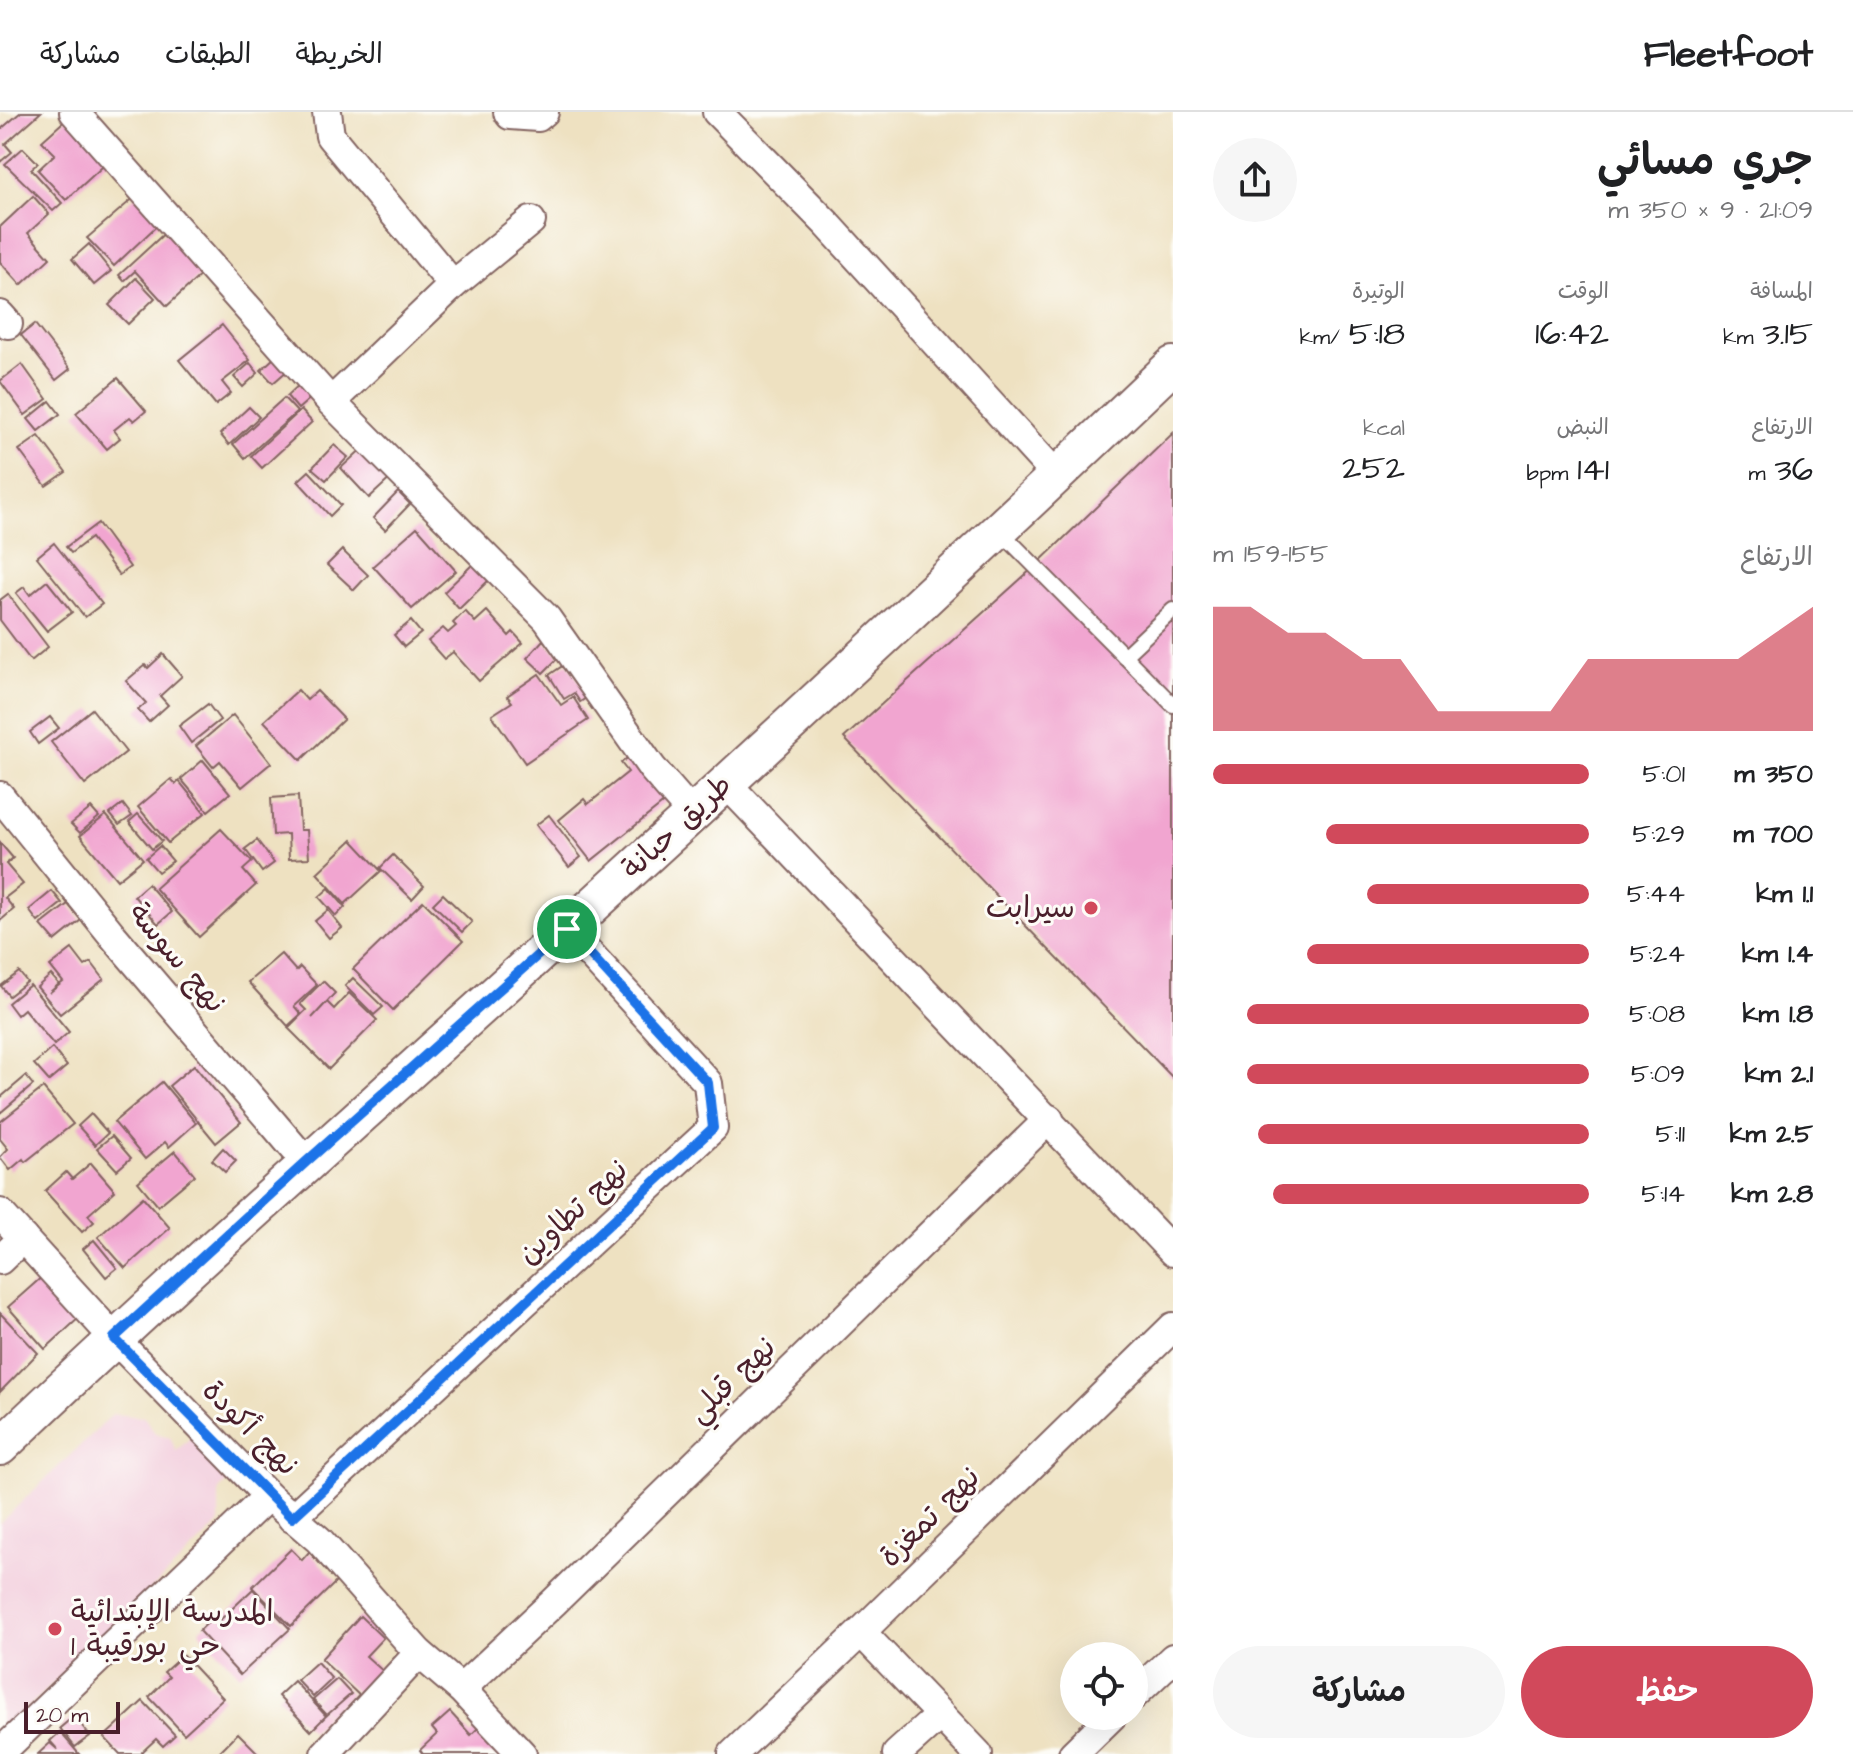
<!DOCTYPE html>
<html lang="ar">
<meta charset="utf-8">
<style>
body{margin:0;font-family:"Architects Daughter","Playpen Sans Arabic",sans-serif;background:#f6f6f6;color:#202124;direction:rtl;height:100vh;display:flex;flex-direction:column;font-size:30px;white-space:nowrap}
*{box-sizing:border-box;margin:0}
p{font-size:26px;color:#757577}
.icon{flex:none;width:44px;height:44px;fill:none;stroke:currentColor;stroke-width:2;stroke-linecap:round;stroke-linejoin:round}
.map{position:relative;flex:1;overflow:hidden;direction:ltr}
.side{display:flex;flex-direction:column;background:#fff;width:680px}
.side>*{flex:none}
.fabs{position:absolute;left:1060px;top:1530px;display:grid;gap:16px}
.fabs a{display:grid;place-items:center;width:88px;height:88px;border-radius:50%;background:#fff;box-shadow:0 8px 32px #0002;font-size:40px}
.scale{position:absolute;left:24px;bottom:20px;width:96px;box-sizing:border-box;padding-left:8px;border:4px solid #4a1f2b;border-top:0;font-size:22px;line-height:28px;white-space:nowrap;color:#4a1f2b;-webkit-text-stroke:6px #fdfcf7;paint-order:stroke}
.pin{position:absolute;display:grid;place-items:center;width:68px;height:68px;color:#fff;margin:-34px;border:4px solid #fff;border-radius:50%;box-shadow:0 2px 8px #0007}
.round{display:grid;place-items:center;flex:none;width:84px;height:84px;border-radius:42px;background:#f6f6f6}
.headline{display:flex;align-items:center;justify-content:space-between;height:136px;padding:0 40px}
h1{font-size:44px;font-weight:600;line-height:60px}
.stats{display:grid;grid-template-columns:repeat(3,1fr);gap:12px;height:136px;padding:8px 40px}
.stats div{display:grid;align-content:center}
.stats b{font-size:34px;font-weight:600}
.stats small{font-size:22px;font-weight:400}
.stats p{font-size:22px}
.chart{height:224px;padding:16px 40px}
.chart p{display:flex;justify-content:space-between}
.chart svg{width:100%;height:144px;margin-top:8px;fill:#d1495b;opacity:.7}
.button{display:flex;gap:16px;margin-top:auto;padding:16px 40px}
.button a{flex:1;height:92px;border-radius:48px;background:#d1495b;color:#fff;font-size:32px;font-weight:600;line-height:92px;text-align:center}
.button a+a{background:#f6f6f6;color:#202124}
ul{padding:0 40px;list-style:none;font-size:26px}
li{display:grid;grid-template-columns:128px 96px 1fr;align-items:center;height:60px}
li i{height:20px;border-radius:10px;background:#d1495b}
header{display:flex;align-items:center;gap:48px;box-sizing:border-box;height:112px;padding:0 40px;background:#fff;border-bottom:2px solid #e0e0e0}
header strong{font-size:38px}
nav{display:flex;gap:44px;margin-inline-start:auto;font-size:28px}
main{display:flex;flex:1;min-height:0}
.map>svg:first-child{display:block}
</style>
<header>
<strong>Fleetfoot</strong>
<nav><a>الخريطة</a><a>الطبقات</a><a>مشاركة</a></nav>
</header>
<main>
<section class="side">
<div class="headline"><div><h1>جري مسائي</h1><p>21:09 · 9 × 350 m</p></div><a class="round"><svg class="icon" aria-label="share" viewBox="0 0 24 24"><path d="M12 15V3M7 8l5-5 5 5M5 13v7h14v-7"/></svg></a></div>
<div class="stats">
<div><p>المسافة</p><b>3.15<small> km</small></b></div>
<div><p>الوقت</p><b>16:42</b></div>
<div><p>الوتيرة</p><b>5:18<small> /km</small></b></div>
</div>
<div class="stats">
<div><p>الارتفاع</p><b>36<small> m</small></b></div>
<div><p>النبض</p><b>141<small> bpm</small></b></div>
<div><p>kcal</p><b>252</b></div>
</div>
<div class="chart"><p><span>الارتفاع</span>155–159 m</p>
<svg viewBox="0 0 160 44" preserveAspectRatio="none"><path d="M0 44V6L10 6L20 14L30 14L40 22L50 22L60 38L70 38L80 38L90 38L100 22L110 22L120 22L130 22L140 22L150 14L160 6V44z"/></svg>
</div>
<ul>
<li><b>350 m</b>5:01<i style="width:100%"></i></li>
<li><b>700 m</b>5:29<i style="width:70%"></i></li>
<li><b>1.1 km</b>5:44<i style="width:59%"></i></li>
<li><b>1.4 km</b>5:24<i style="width:75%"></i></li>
<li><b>1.8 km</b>5:08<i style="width:91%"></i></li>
<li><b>2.1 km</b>5:09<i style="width:91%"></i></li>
<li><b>2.5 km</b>5:11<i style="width:88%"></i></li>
<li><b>2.8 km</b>5:14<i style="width:84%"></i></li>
</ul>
<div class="button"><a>حفظ</a><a>مشاركة</a></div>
</section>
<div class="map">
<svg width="1173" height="1642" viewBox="0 0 1173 1642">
<rect width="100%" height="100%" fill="#fdfcf7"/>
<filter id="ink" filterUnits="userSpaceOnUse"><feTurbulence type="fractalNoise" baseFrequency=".0125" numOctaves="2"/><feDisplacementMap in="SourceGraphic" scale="16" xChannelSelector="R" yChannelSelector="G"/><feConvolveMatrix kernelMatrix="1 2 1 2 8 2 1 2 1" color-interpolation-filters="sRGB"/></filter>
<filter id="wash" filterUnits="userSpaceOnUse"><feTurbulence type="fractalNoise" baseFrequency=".006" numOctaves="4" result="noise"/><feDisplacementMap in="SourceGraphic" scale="32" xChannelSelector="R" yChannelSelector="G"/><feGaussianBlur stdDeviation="1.8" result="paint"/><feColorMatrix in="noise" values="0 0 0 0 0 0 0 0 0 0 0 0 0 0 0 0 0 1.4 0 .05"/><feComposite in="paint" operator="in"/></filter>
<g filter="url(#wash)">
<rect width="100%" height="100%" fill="#eee1c1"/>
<path fill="#f3cfde" d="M113 1302 144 1305 155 1321 170 1325 176 1339 200 1317 240 1357 219 1378V1412L0 1622V1411Z"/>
<g id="blocks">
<g fill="#f1a5d0">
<path d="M21 0H41L5 32 12 40 0 50V18Z"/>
<path d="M72 2 112 46 66 88 38 58 55 42 42 29Z"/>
<path d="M23 36 38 51 31 57 62 91 53 99 5 52Z"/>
<path d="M137 83 162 109 114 154 87 126Z"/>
<path d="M33 84 49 102 28 121 50 146 21 173 0 150V115Z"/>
<path d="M167 119 204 160 167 194 135 159 124 169 119 163Z"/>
<path d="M89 132 111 159 94 173 72 147Z"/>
<path d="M136 166 155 186 128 212 109 193Z"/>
<path d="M35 212 70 257 56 268 21 223Z"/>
<path d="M222 213 250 248 222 270 231 281 216 293 179 248Z"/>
<path d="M276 244 288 258 273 271 261 258Z"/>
<path d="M250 251 258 261 243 275 234 265Z"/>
<path d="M22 252 47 287 25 303 0 269Z"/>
<path d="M118 266 146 299 134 309 130 305 114 318 120 326 107 337 76 301Z"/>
<path d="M302 270 314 283 298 297 287 284Z"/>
<path d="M284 286 297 300 245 346 233 332Z"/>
<path d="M50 289 60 302 38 319 28 307Z"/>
<path d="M249 295 259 305 229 333 220 322Z"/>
<path d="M301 298 312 310 262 356 251 344Z"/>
<path d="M1173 321V966L844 626 1034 455Z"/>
<path d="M39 324 66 360 46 374 19 338Z"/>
<path d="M367 332 395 362 369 386 341 356Z"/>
<path d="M334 333 348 345 326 368 312 356Z"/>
<path d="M309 359 341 393 330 404 298 369Z"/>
<path d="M398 380 410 392 385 418 373 406Z"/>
<path d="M98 411 130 455 119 463 91 426 71 441 66 435Z"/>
<path d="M417 415 456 459 412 497 373 454Z"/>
<path d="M54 431 102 492 85 505 37 445Z"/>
<path d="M342 438 368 463 354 478 327 453Z"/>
<path d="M473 452 489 468 459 497 444 480Z"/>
<path d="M47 469 72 500 47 519 16 481 24 475 30 483Z"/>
<path d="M8 482 48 535 31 549 0 508V488Z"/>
<path d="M465 499 475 510 487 499 509 524 513 520 523 531 479 569 453 540 444 547 428 529 443 516 448 521 456 514 453 511Z"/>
<path d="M411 509 421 521 404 535 394 523Z"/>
<path d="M543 528 560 544 543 561 527 546Z"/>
<path d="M163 542 182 564 160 584 168 593 149 610 138 598 146 591 126 569 145 553 148 556Z"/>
<path d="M567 551 589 584 580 590 574 581 564 587 549 563Z"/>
<path d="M539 562 561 593 573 585 588 608 525 651 492 603 512 590 507 584Z"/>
<path d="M298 578 307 588 317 579 344 607 301 648 264 609Z"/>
<path d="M208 592 220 608 191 631 179 614Z"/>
<path d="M92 597 126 640 85 673 51 630Z"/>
<path d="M233 603 271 651 242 675 220 649 213 655 196 634Z"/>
<path d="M50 605 59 616 38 632 30 620Z"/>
<path d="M635 640 671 685 591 749 559 708 584 687 588 692 628 660 621 651Z"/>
<path d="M203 648 230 681 208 699 181 667Z"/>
<path d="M171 667 176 672 179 669 205 701 168 731 138 695Z"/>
<path d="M298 684 300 718H307L309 746 289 747 288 722 273 723 271 686Z"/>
<path d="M123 692 132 704 119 713 110 702Z"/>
<path d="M91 696 99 705 80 721 71 712Z"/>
<path d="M138 702 162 729 152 737 129 710Z"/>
<path d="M106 703 143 747 117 768 80 724Z"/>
<path d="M549 703 581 745 569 755 536 713Z"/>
<path d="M221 717 252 750 243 758 256 773 199 825 155 776Z"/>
<path d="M257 728 274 751 262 760 245 737Z"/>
<path d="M352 728 381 759 345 792 317 761Z"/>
<path d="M0 731 13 746 6 752 23 772 5 786 14 797 0 809Z"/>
<path d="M160 734 173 749 158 760 146 746Z"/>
<path d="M393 743 424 774 412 787 380 756Z"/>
<path d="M148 772 172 800 158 812 134 784Z"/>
<path d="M329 776 345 795 336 804 319 785Z"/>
<path d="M52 779 62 791 38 810 29 798Z"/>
<path d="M443 782 472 810 462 820 433 792Z"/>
<path d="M423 789 463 829 393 898 353 857Z"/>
<path d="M68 792 81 808 55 829 41 813Z"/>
<path d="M328 798 342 816 329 826 315 809Z"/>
<path d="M72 837 85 854 91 850 104 867 60 902 37 875 51 863 59 872 49 881 63 870 50 854Z"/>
<path d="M281 842 296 859 300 855 317 873 294 894 301 902 288 914 248 870Z"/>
<path d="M19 860 27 870 9 884 1 874Z"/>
<path d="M353 866 383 895 374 903 345 874Z"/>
<path d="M323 869 335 881 312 906 327 890 334 897 349 881 377 908 329 957 288 916 306 898 300 892Z"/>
<path d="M30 873 69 920 54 933 24 897 17 903 8 891Z"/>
<path d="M52 936 67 954 49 969 34 952Z"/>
<path d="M194 953 241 1010 216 1031 169 974Z"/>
<path d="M26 964 33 973 0 1001V986Z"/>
<path d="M162 970 196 1011 169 1035 165 1030 145 1047 114 1010Z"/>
<path d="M43 976 73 1012 25 1050 23 1047 10 1058 0 1045 8 1037 0 1027V1010Z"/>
<path d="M91 1002 108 1021 95 1033 78 1014Z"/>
<path d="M112 1024 131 1046 117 1058 97 1036Z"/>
<path d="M223 1036 236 1049 225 1060 212 1048Z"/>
<path d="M175 1039 195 1063 158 1094 138 1070Z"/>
<path d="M91 1051 115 1079 88 1103 94 1110 82 1120 45 1079 66 1060 72 1067Z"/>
<path d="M143 1085 170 1116 125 1156 98 1125Z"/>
<path d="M94 1128 117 1156 106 1165 83 1137Z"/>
<path d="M43 1164 80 1205 45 1237 8 1195Z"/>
<path d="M0 1201 38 1241 0 1280Z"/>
<path d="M291 1437 302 1448 309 1440 337 1469 291 1514 252 1475Z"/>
<path d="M253 1477 290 1517 240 1563 199 1519 216 1503 220 1508Z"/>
<path d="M360 1504 383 1526 366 1544 385 1561 362 1586 321 1547Z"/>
<path d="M183 1543 223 1586 184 1622 149 1585 169 1565 164 1560Z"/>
<path d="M317 1550 332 1567 313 1585 297 1568Z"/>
<path d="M337 1567 351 1582 327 1603 313 1588Z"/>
<path d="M294 1569 326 1604 311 1619 278 1584Z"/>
<path d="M143 1589 175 1623 163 1634 156 1627 142 1640 144 1642H120L104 1625Z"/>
<path d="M450 1600 471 1623 479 1615 505 1642H423L420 1638 437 1622 432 1616Z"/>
<path d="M74 1604 90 1624 75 1635 60 1616Z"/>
<path d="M60 1620 79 1642H38L50 1631 58 1638 50 1629Z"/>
<path d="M238 1621 259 1642H217Z"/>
</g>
</g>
</g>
<g filter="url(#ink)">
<use href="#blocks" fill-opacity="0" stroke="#836360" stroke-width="2"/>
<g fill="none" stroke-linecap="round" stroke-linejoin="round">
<g stroke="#836360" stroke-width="18">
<g id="service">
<path d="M999 418 1173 593"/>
<path d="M1124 544 1173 498"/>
</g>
</g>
<g stroke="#836360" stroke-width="32">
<g id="minor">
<path d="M74 0 331 290 547 507 652 656 692 702"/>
<path d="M327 0 330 24 453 173 331 290"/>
<path d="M508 0 510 3 538 5 544 0"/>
<path d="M717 0 828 113 1057 364"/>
<path d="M453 173 531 109"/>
<path d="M0 203 8 212"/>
<path d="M726 671 1173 1140"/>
<path d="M0 684 114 825 306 1050"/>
<path d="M0 1101 114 1226 268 1384 319 1428 419 1541 461 1577 522 1642"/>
<path d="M0 1148 23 1126"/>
<path d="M292 1406 713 1016 708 971 567 817"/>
<path d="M861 1520 978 1642"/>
<path d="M461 1577 554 1490 1049 1007"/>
<path d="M1134 1583 1173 1546"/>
<path d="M0 1641 268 1384"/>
<path d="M325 1642 419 1541"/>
<path d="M733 1642 861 1520 1173 1215"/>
<path d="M897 1642 939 1604"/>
<path d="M1073 1642 1112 1604"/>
</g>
</g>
<g stroke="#836360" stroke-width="40">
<path id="tertiary" d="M0 1335C186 1157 379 989 568 816 772 630 974 443 1173 253"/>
</g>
<use href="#service" stroke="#fff" stroke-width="14"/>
<use href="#minor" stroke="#fff" stroke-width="28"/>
<use href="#tertiary" stroke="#fff" stroke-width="36"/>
</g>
</g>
<g fill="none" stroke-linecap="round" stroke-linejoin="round" filter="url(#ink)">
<g stroke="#fff" stroke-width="16">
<path id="route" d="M567 817 708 971 713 1016 292 1406 114 1226 306 1050Z"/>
</g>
<use href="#route" stroke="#1a73e8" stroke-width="10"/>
</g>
<g fill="#d1495b" stroke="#fdfcf7" stroke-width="3">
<circle cx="1091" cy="796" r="8"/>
<circle cx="55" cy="1517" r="8"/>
</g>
<g text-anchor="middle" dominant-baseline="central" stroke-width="6" stroke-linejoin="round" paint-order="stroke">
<g font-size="30" fill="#4a1f2b" stroke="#fdfcf7">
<text transform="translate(677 715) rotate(-43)">طريق حبانة</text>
<text transform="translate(177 846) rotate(50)">نهج سوسة</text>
<text transform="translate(573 1100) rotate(-43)">نهج تطاوين</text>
<text transform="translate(732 1268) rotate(-44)">نهج قبلي</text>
<text transform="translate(250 1316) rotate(45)">نهج أكودة</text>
<text transform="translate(930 1405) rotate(-45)">نهج تمغزة</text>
</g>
<g font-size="30" fill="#4a1f2b" stroke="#fdfcf7" text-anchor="end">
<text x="1075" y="796">سيرابت</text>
<text x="71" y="1500" text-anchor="start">المدرسة الإبتدائية<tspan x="71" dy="34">حي بورقيبة 1</tspan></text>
</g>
</g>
</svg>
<div class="fabs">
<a><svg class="icon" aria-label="locate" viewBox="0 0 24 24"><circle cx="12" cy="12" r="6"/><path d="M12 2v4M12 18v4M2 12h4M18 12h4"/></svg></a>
</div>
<div class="scale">20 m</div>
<div class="pin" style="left:567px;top:817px;background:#1e9e55"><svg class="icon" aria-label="arrive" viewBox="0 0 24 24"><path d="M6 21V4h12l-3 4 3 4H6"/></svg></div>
</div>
</main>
